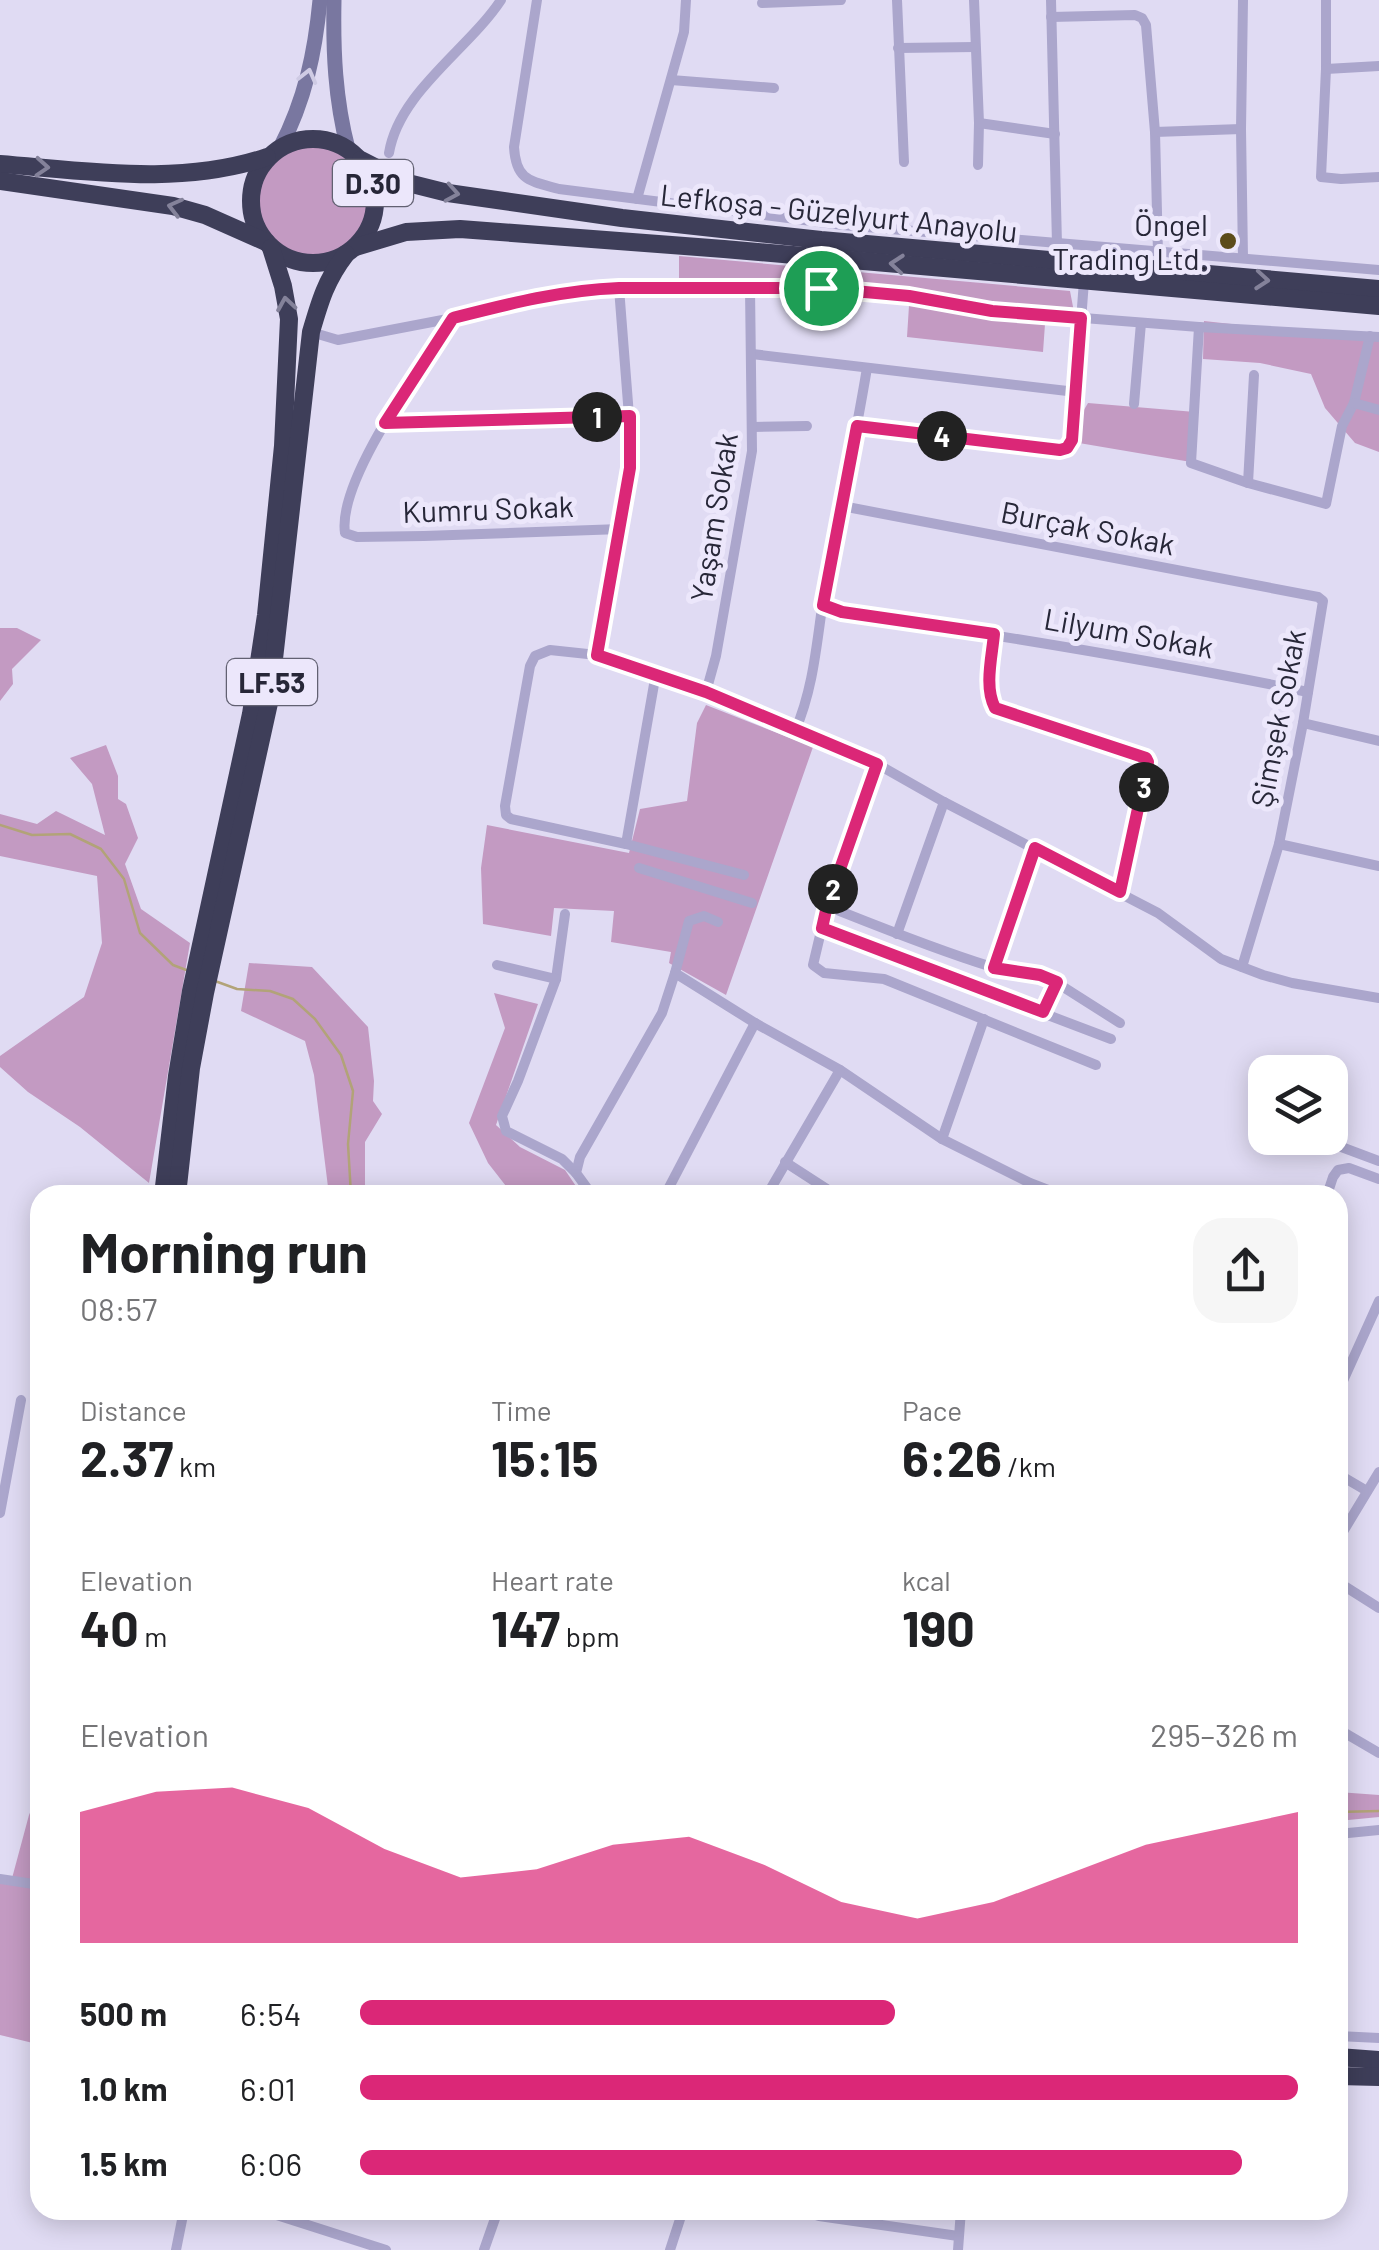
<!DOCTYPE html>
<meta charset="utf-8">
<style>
body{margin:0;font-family:Barlow,sans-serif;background:#f6f6f6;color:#202124;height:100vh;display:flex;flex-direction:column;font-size:38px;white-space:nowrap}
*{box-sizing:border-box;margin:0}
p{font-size:32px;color:#757577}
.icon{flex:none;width:55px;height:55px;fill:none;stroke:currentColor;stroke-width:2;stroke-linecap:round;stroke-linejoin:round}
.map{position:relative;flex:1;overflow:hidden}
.drawer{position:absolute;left:30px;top:1185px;width:1318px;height:1035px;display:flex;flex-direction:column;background:#fff;border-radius:30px;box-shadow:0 5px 25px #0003}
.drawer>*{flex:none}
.tools{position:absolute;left:1248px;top:1055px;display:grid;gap:20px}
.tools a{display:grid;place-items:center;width:100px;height:100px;border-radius:20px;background:#fff;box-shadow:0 5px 25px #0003;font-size:50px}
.pin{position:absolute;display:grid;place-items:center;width:85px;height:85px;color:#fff;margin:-42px;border:5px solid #fff;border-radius:50%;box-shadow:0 2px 10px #0007}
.km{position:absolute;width:50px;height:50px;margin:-25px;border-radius:50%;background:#222;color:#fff;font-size:28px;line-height:50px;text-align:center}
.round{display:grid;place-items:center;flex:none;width:105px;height:105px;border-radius:30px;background:#f6f6f6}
.overview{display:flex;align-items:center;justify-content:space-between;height:170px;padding:0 50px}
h1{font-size:55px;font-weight:700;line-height:75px}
.figures{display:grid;grid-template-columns:repeat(3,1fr);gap:15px;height:170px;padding:10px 50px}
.figures div{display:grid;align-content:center}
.figures b{font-size:50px;font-weight:700}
.figures small{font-size:28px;font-weight:400}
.figures p{font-size:28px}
.chart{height:280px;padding:20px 50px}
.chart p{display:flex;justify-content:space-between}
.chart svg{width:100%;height:180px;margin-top:10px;fill:#db2777;opacity:.7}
ul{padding:0 50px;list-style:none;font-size:32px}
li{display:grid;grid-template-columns:160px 120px 1fr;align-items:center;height:75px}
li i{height:25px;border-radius:12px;background:#db2777}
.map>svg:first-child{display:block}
</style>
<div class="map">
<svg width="1379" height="2250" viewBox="0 0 1379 2250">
<rect width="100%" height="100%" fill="#e0dbf3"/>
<g fill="#c39ac2">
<circle cx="313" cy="201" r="56"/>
<path d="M679 256 1070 291 1074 312 1046 310 1043 352 907 337 910 290 818 282 679 283Z"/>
<path d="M1204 321 1379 340V452L1355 443 1325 408 1311 374 1260 363 1203 359Z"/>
<path d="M1088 403 1195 412 1191 462 1079 443 1081 415Z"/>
<path d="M0 628H17L41 640 12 669 13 684 0 701Z"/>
<path d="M706 705 813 747 726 995 669 963 671 952 611 942 614 911 554 908 551 936 483 924 481 868 487 825 629 853 640 809 687 801 697 723Z"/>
<path d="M106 745 118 776V799L126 804 138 838 125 864 141 909 190 943 149 1183 80 1127 28 1092 0 1067V1056L84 997 102 943 97 876 0 856V814L37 824 56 811 105 835 92 784 70 758Z"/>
<path d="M249 963 312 967 368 1027 374 1081 373 1101 382 1114 365 1142V1195H329L314 1075 305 1041 241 1011Z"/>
<path d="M494 993 538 1004 496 1125 520 1147 565 1170 582 1195H513L488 1163 469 1123 505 1028Z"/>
<path d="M40 1790V2035L37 2044 0 2035V1884L11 1882 29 1815Z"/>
<path d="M1338 1792 1379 1795V1817L1338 1821Z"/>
</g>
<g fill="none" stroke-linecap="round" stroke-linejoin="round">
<g stroke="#b2a378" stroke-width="2.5">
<path d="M0 825 32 835 70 834 101 849 124 879 140 933 173 965 189 971"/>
<path d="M215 981 237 989 270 991 293 999 315 1019 341 1055 353 1091 348 1144 351 1195"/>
<path d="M1338 1812 1379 1811"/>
</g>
<g stroke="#aba6cc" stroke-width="10">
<path d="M537 0 514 147C516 181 530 181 559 189L843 225 1379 270"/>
<path d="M897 0 904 162"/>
<path d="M974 0 979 123 978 165"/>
<path d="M1051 0 1057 244"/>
<path d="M1326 0V69L1321 177 1341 179 1379 177"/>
<path d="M762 3 841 0"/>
<path d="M1051 17 1135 15 1142 18 1146 25 1155 132 1158 253"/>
<path d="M898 48 975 47"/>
<path d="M1326 69 1379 66"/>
<path d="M671 80 774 88"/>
<path d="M979 123 1055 134"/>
<path d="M1155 132 1241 129"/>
<path d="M389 153C399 92 468 50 501 0"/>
<path d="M637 199 684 32 686 0"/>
<path d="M1243 258 1241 129 1243 0"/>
<path d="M453 318C423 365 337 480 345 533L357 537 424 536 621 529"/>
<path d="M1199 327 1191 463 1248 483 1326 504 1342 426 1354 403 1370 336"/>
<path d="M311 332 338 340 453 318 512 303 582 289 821 288 909 296 992 311 1199 327 1379 337"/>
<path d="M752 354 1076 392"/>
<path d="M1354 403 1379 410"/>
<path d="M1134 404 1141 323"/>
<path d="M385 423 629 416"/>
<path d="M857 426 1059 450 1067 448 1072 440 1084 281"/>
<path d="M752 427 807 426"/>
<path d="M1248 483 1254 375"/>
<path d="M842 506 1318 597 1323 601 1303 723 1279 844 1242 967"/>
<path d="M823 605 842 612C998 635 1153 660 1308 692"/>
<path d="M994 634C992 657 984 687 995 708L1146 757 1149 762 1120 892"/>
<path d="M597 655 630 469 629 416 619 288"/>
<path d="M706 692 716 656 752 451 750 288"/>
<path d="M1303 723 1379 741"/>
<path d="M795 731C815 685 817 636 825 588 839 514 855 441 867 368"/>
<path d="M877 764 827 906 813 965 824 973 884 979 1096 1065"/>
<path d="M626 844 656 673"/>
<path d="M1279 844 1379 866"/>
<path d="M639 868 752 903"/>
<path d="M744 875 626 844 511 819 506 815 505 806 530 666 535 656 550 650 597 655 706 692 877 764 944 802 1158 913 1221 959 1263 975 1292 983 1379 998"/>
<path d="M827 906C880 927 934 949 989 966 1012 973 1035 973 1057 983L1043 1013"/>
<path d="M565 914 556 979 518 1081 502 1116 506 1131 562 1159 576 1173"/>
<path d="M821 929 1111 1039"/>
<path d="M897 934 944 802"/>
<path d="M497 965 556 979"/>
<path d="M993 968 1035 847"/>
<path d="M675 973 689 921 704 916 718 922"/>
<path d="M1057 983 1120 1023"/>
<path d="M942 1139 984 1019"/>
<path d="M1336 1145 1379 1161"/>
<path d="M785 1162 836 1195"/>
<path d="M592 1195 576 1173 580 1157 662 1013 675 973 755 1023 840 1070 942 1139 1030 1183 1061 1195"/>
<path d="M665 1195 755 1023"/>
<path d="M767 1195 840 1070"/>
<path d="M1327 1195 1333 1177 1338 1170 1349 1168 1379 1179"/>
<path d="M1338 1392 1379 1301"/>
<path d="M1338 1474 1367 1491"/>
<path d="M0 1513 21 1400"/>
<path d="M1338 1540 1379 1472"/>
<path d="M1338 1582 1379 1608"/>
<path d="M1338 1729 1379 1753"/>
<path d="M1338 1834 1379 1830"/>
<path d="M0 1879 40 1885"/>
<path d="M1338 2036 1379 2038"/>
<path d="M261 2210 386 2250"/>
<path d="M799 2210 819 2216 958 2236"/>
<path d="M176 2250 184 2210"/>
<path d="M484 2250 498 2210"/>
<path d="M670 2250 683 2210"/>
<path d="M958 2250 961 2210"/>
</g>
<g stroke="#7977a0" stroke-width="15">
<path d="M334 0C333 51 335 99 348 149"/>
<path d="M280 148C305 100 315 53 320 0"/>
</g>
<g stroke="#3e3e59" stroke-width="18">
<circle cx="313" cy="201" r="62"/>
<path d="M361 160 404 182 448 193 622 218 821 240 1379 289"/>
<path d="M0 164C88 171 182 186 267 157"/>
<path d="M0 181 173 206 205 215 266 242"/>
<path d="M356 247 406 232 460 229 724 249 1379 306"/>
<path d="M163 1195 177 1076 191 991 251 714 266 615 283 446 289 319 283 286 271 248"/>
<path d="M177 1195 191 1068 205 993 269 703 311 332C320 301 326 280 346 254"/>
<path d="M1338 2057 1379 2060"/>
<path d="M1338 2076 1379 2077"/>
</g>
</g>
<defs><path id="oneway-chevron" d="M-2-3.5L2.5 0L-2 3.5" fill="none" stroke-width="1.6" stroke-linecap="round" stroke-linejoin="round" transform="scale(2.5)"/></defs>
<use stroke="#cfcbe4" href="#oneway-chevron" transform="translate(308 76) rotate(-76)"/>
<g stroke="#84829a">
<use href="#oneway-chevron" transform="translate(42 167) rotate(4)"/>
<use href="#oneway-chevron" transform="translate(452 193) rotate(10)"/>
<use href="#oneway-chevron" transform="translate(175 207) rotate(-166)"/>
<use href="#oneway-chevron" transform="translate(897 264) rotate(-175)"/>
<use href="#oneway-chevron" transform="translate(1262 280) rotate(5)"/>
<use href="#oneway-chevron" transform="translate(286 304) rotate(-99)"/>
</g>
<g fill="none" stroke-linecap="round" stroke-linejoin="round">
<g stroke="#fff" stroke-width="20">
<path id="route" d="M619 288H821L909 296 992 311 1081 318 1072 440 1067 448 1060 450 857 426 823 605 842 612 994 634C992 657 984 687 995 708L1146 758 1148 762 1120 892 1035 848 994 968 1040 975 1057 982 1043 1012 822 928 827 906 877 764 706 692 597 655 630 468V416L385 423 453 318C508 304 562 290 619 288Z"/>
</g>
<use href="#route" stroke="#db2777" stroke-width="12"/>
</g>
<circle fill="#5c4c1a" stroke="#ece7fb" stroke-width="4" cx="1228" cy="241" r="10"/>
<g text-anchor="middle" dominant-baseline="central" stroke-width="10" stroke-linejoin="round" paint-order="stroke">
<g fill="#ece7fb" stroke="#626172" stroke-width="2.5">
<rect x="333" y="160" width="80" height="46" rx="8"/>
<rect x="227" y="659" width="90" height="46" rx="8"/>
</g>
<g font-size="28" font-weight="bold" fill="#272738">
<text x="373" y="183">D.30</text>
<text x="272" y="682">LF.53</text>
</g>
<g font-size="30" fill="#272738" stroke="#ece7fb">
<text transform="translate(839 212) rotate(6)">Lefkoşa - Güzelyurt Anayolu</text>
<text transform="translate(488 508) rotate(-2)">Kumru Sokak</text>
<text transform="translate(713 517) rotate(-81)">Yaşam Sokak</text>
<text transform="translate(1088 527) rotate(11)">Burçak Sokak</text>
<text transform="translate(1129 632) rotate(10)">Lilyum Sokak</text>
<text transform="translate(1277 718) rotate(-79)">Şimşek Sokak</text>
</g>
<g font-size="30" fill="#272738" stroke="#ece7fb" text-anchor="end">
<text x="1208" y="224">Öngel<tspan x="1208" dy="34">Trading Ltd.</tspan></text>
</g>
</g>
</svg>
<div class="tools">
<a><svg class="icon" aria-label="layers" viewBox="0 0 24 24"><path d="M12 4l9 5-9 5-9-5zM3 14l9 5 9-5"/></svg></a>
</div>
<div class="pin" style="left:821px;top:288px;background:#1e9e55"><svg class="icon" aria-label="arrive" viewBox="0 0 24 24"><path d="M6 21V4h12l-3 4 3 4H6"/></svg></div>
<b class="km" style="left:597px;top:417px">1</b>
<b class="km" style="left:833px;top:889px">2</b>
<b class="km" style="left:1144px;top:787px">3</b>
<b class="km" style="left:942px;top:436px">4</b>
<section class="drawer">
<div class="overview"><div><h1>Morning run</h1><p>08:57</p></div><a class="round"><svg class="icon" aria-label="share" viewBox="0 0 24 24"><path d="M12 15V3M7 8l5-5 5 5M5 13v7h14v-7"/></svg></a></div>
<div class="figures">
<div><p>Distance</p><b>2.37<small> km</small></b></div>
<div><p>Time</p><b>15:15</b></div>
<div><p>Pace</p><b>6:26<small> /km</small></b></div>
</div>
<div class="figures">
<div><p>Elevation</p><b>40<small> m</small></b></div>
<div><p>Heart rate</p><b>147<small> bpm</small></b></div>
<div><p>kcal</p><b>190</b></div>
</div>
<div class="chart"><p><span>Elevation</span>295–326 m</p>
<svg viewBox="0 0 160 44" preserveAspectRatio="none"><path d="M0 44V12L10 7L20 6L30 11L40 21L50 28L60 26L70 20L80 18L90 25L100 34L110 38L120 34L130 27L140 20L150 16L160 12V44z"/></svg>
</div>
<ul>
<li><b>500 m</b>6:54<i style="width:57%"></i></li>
<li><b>1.0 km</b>6:01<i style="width:100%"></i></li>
<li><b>1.5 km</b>6:06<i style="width:94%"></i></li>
</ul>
</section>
</div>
